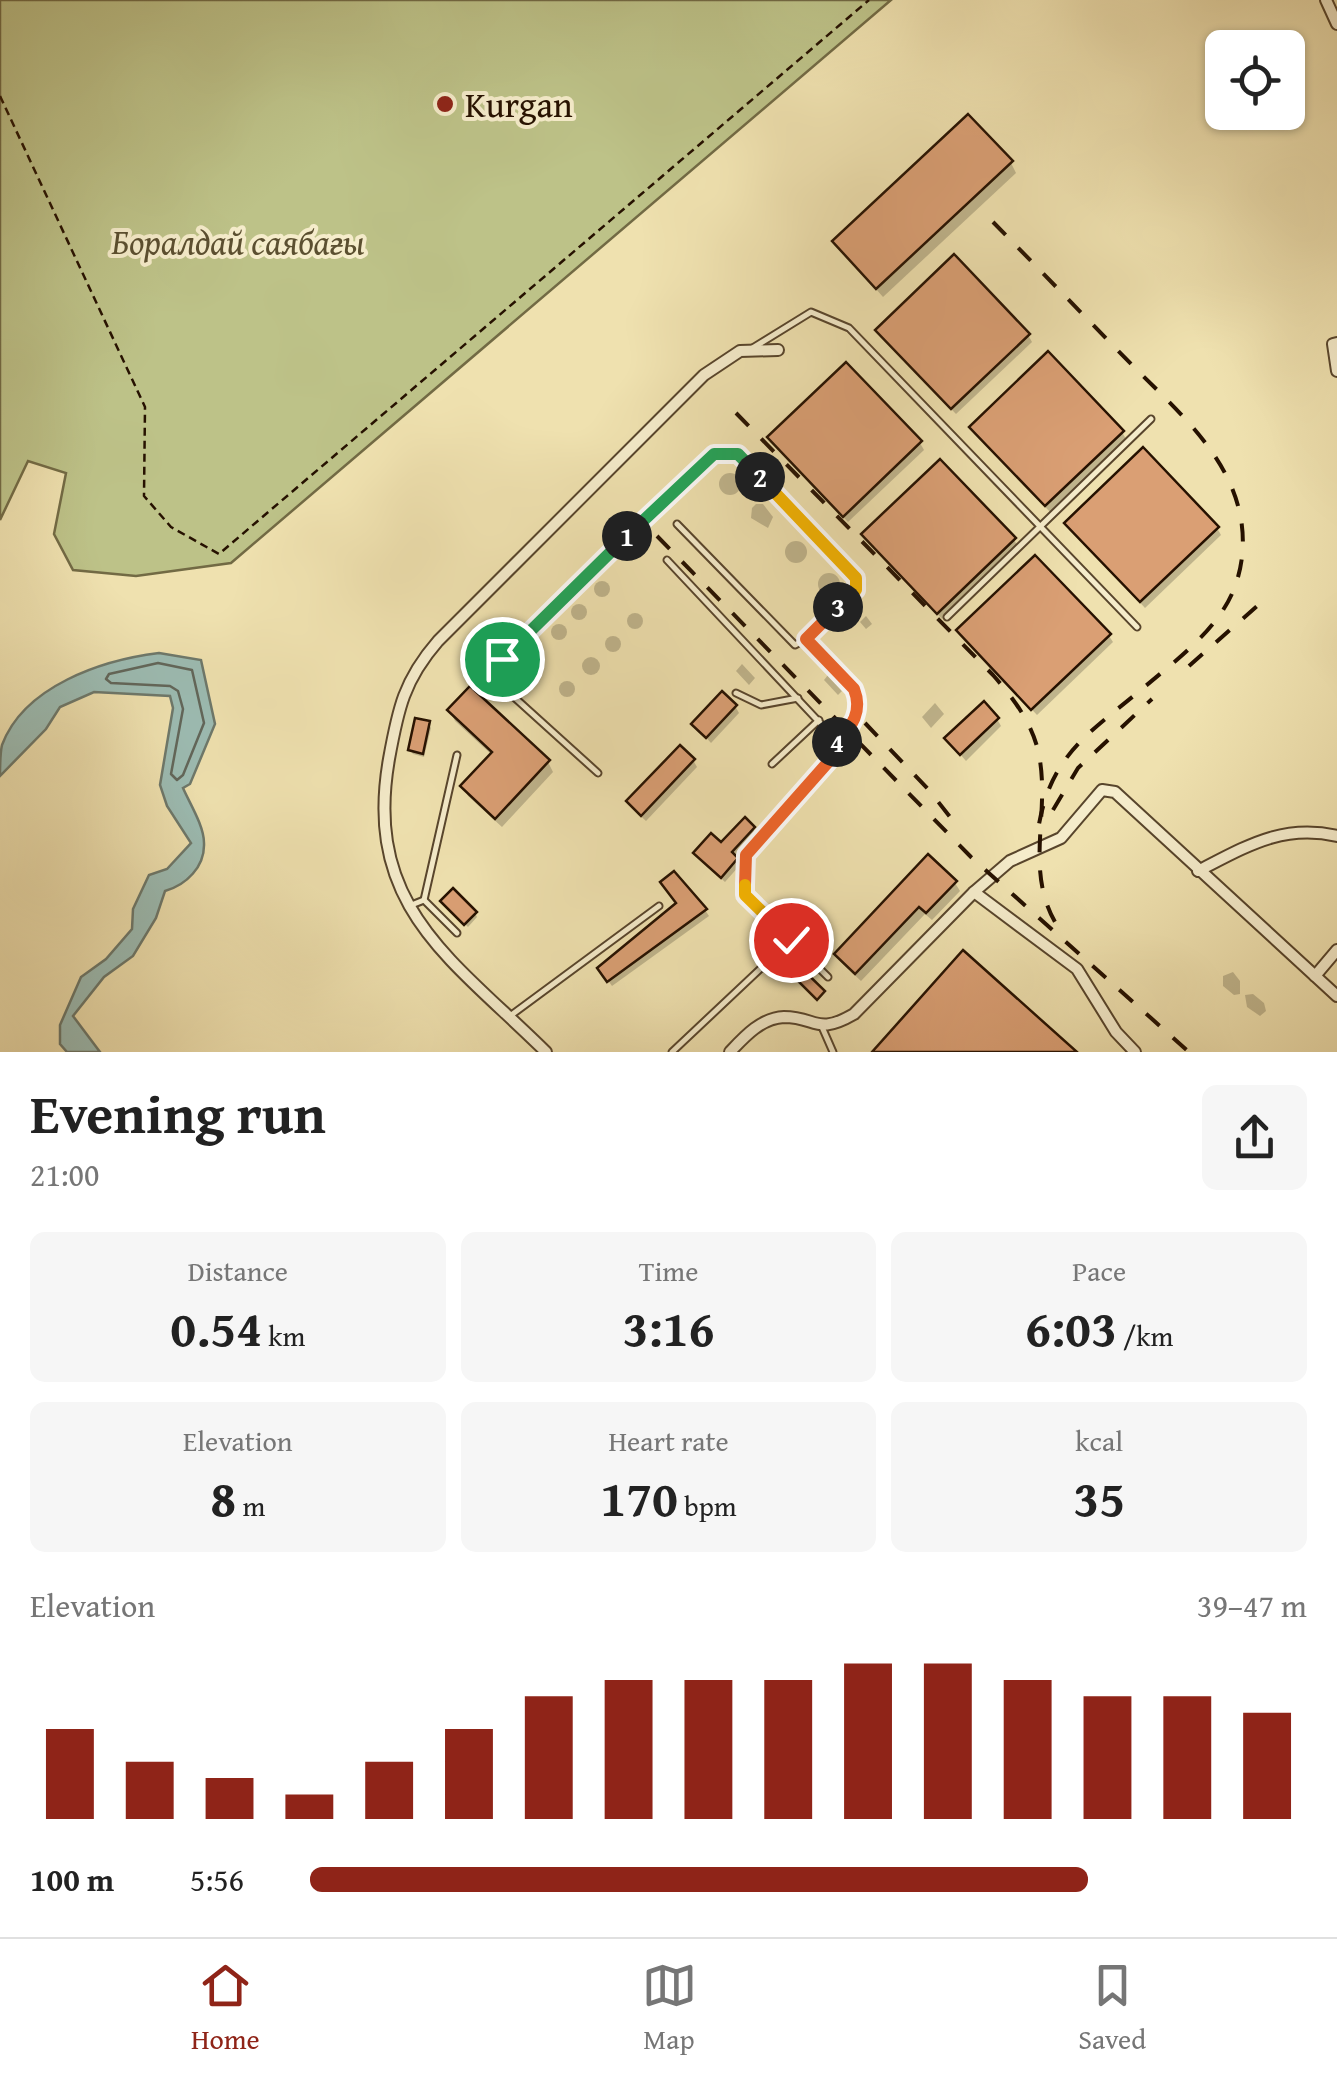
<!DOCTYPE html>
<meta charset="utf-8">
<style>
body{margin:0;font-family:"Gentium Book Plus",serif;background:#f6f6f6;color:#222;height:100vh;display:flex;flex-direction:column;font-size:38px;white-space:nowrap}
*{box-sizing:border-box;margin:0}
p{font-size:32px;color:#767676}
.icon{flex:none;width:55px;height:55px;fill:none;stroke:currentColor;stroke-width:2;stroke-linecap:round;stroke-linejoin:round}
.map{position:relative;height:1052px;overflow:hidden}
.details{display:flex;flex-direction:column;background:#fff;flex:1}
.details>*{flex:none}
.controls{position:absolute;left:1205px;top:30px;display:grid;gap:20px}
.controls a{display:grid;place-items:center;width:100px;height:100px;border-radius:15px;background:#fff;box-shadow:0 2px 8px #0004;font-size:50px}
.pin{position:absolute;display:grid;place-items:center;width:85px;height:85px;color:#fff;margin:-42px;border:5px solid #fff;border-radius:50%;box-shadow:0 2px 10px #0007}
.km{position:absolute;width:50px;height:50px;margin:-25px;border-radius:50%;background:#222;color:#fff;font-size:28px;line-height:50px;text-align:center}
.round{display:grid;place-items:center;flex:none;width:105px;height:105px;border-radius:15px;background:#f6f6f6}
.headline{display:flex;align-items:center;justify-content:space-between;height:170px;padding:0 30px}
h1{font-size:55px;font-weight:700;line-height:75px}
.figures{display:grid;grid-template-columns:repeat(3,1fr);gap:15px;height:170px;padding:10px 30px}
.figures div{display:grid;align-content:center;border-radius:15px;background:#f6f6f6;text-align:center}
.figures b{font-size:50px;font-weight:700}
.figures small{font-size:28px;font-weight:400}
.figures p{font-size:28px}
.chart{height:280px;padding:20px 30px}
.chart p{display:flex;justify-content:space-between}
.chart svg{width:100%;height:180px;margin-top:10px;stroke:#8f2418;stroke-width:6}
ul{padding:0 30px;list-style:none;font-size:32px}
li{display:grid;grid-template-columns:160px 120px 1fr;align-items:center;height:75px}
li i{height:25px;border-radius:12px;background:#8f2418}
.tabs{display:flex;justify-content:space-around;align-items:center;height:140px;border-top:2px solid #e0e0e0;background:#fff;font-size:28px;color:#767676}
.tabs a{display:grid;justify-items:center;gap:5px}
.tabs .active{color:#8f2418}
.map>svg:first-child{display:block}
</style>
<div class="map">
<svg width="1337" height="1052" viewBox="0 0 1337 1052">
<rect width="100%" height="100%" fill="#efe1af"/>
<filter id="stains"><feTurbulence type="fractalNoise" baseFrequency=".002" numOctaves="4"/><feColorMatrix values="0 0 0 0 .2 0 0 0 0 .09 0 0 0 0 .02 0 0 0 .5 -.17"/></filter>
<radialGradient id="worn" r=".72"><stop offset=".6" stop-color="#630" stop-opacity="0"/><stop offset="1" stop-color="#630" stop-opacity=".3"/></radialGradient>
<path fill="#bdc288" stroke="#726a44" stroke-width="2.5" d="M0 0H891L231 563 136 576 73 570 54 534 66 473 28 461 0 520Z"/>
<path fill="#9cbcb3" stroke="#6d786b" stroke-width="2.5" d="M159 653 201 660 215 724 190 784 183 788C190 804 204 826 204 843 205 867 186 885 165 891L156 918 133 956 104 977 73 1016 100 1052H67L60 1044V1025L81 977 106 959 132 929 133 909 149 875 167 869 191 843 167 806 160 785 173 708 170 696 94 692 60 707 46 729 0 776C0 766 0 754 2 745 24 686 102 660 159 653Z"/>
<g fill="#0003">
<path d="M1011 163 1016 173 883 297 835 242Z"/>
<path d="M1028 335 1032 342 956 414 882 337Z"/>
<path d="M1122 432 1126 439 1050 512 976 434Z"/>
<path d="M920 443 924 450 848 522 774 445Z"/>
<circle cx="730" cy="484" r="11"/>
<path d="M756 504H763L773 517 768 528 751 518 752 508Z"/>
<path d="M1067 523 1217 528 1221 535 1145 608Z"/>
<path d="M864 535 1014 540 1018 546 942 619Z"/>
<circle cx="796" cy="552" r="11"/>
<circle cx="829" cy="584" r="11"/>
<circle cx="602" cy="589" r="8"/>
<circle cx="579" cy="612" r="8"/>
<circle cx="635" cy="621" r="8"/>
<path d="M866 616 872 624 866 629 860 622Z"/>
<circle cx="559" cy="632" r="8"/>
<path d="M959 631 1109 636 1113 642 1037 715Z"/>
<circle cx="613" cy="644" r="8"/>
<circle cx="534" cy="657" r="8"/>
<circle cx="591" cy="666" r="9"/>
<path d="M742 664 755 678 749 685 736 671Z"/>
<path d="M828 675 842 691 838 695 824 680Z"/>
<circle cx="567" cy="689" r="8"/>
<path d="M935 703 944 714 931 728 922 717Z"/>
<path d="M735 706 739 713 711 743 694 724Z"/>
<path d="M450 711 548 762 553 772 502 827 468 796 463 786 492 755 455 721Z"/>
<path d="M997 719 1001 726 966 761 947 739Z"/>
<path d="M429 724 431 728 424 757 413 754 410 750Z"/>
<path d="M693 760 697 767 646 821 633 809 629 802Z"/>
<path d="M753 829 757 835 736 857 740 865 725 882 696 854 721 846Z"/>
<path d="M955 883 960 891 932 920 925 914 861 981 842 963 837 954Z"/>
<path d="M446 905 475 913 477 917 468 927Z"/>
<path d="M705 910 709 916 612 986 604 975Z"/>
<path d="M1233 972 1240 981V994L1234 995 1223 986V976Z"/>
<path d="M1253 994 1264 1003 1266 1011 1260 1016 1247 1007 1245 995Z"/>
</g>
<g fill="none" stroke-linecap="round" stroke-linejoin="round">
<path stroke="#61665a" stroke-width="2.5" d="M158 663 192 670 204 723 183 775 177 780 171 774 183 709 178 691 170 686 111 683 106 679 109 674Z"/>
</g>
<g fill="#da9f74" stroke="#261100" stroke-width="2.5">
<path d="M968 114 1013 161 876 289 832 241Z"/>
<path d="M954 254 1030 334 951 409 875 330Z"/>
<path d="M1048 351 1124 431 1045 506 969 427Z"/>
<path d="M846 362 922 441 843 517 767 437Z"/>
<path d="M1143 447 1219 527 1140 602 1064 523Z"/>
<path d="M940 459 1016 538 937 614 861 534Z"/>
<path d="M1035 555 1111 634 1031 710 956 630Z"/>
<path d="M470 686 550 760 495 819 460 786 492 752 447 710Z"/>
<path d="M722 691 737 705 706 738 691 724Z"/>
<path d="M984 701 999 718 960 755 944 738Z"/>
<path d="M415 718 430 721 423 754 408 750Z"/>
<path d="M680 745 695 759 641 816 626 801Z"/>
<path d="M745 817 755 827 732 852 738 858 721 878 693 853 711 833 721 842Z"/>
<path d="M928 854 957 881 926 913 919 907 855 974 834 954Z"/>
<path d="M674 871 707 909 607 982 597 968 676 903 660 882Z"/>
<path d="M453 888 477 912 464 925 440 901Z"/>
<path d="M963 950 1077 1052H872Z"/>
<path d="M791 958 825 991 817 1000 783 966Z"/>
</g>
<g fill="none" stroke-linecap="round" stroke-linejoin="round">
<g stroke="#58452c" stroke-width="9">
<g id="service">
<path d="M751 349 811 312 849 328 1137 627"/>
<path d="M677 524 795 645 806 639"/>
<path d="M667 560 837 741 830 760 746 855 745 895 828 977"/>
<path d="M947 617 1151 419"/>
<path d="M736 693 761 705 798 698"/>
<path d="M772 764 819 720"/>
<path d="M598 773 504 688 500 682 502 659 704 461 723 452 737 454 856 578V590L806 639 854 689C863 711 853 725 837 741"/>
<path d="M424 900 457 755"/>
<path d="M409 906 424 900 457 933"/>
<path d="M510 1016 659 906"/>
<path d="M822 1027 833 1052"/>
<path d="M672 1052 791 940"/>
</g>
</g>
<g stroke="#58452c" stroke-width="14">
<g id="minor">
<path d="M1326 0 1337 24"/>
<path d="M1337 343 1333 344 1337 371"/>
<path d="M1198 871C1245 847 1283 823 1337 836"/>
<path d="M974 892 1077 969 1116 1032 1135 1052"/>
<path d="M1315 976 1337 950"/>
<path d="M546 1052C452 959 363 907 389 759 398 709 404 680 438 641L704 375 740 351 778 350"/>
<path d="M730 1052C744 1037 761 1018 784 1017 817 1017 816 1036 854 1014L974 892 1010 861 1061 838 1102 790 1115 792 1337 996"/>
</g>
</g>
<path stroke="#261100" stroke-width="2.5" stroke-dasharray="8 5" stroke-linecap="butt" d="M0 96 145 407 144 496 171 527 219 554 869 0"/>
<use href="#service" stroke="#f5eccb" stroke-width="5"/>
<use href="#minor" stroke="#f5eccb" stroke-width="10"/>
<g stroke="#261100" stroke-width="4" stroke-dasharray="18 18" stroke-linecap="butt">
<path d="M993 222C1041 271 1088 320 1136 369 1169 402 1207 436 1228 479 1245 514 1248 553 1234 589 1218 630 1175 661 1142 689 1088 734 1050 755 1038 830"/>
<path d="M736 413 993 675C1014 699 1033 724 1039 755 1051 816 1022 874 1060 930"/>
<path d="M657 536 971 857 1189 1052"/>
<path d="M1189 666 1264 600"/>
<path d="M865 723 929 790 957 826"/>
<path d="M1053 810 1078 768 1152 699"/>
</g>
</g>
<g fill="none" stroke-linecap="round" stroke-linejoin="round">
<g stroke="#fff" stroke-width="20">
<path id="split-1" d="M502 659 627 536"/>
</g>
<g stroke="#fff" stroke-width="20">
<path id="split-2" d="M627 536 714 454H738L760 477"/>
</g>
<g stroke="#fff" stroke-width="20">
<path id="split-3" d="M760 477 856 578V590L838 607"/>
</g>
<g stroke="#fff" stroke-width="20">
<path id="split-4" d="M837 742C852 726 863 712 854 689L806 639 838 607"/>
</g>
<g stroke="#fff" stroke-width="20">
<path id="split-5" d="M745 885 746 855 830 760 837 742"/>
</g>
<g stroke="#fff" stroke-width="20">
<path id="split-6" d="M745 885V895L791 940"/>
</g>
<use href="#split-1" stroke="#22a559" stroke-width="12"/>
<use href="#split-2" stroke="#22a559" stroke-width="12"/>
<use href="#split-3" stroke="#f5b400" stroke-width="12"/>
<use href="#split-4" stroke="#f0652b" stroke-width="12"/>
<use href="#split-5" stroke="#f0652b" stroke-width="12"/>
<use href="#split-6" stroke="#f5b400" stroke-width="12"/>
</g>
<circle fill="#8f2418" stroke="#f5eccb" stroke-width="4" cx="445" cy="104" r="10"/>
<g text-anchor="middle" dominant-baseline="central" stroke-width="8" stroke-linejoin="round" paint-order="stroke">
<g font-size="35" fill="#261100" stroke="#f5eccb" text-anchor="start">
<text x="465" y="104">Kurgan</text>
</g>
<g font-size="35" font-style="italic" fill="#5b4f30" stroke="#f5eccb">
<text x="238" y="241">Боралдай саябағы</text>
</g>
</g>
<rect width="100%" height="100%" filter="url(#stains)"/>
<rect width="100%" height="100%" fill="url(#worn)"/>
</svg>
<div class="controls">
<a><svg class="icon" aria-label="locate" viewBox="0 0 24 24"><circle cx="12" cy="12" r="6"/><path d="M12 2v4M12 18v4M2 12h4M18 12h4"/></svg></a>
</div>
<div class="pin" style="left:502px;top:659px;background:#1e9e55"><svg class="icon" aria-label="arrive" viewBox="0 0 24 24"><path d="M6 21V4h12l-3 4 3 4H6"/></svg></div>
<div class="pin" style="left:791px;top:940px;background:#d93025"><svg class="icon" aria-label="check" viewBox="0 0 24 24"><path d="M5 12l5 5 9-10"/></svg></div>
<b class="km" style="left:627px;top:536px">1</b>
<b class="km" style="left:760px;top:477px">2</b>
<b class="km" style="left:838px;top:607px">3</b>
<b class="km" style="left:837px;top:742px">4</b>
</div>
<section class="details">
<div class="headline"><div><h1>Evening run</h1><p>21:00</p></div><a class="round"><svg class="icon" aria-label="share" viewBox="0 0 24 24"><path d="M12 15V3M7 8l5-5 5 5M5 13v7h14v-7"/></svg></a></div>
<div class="figures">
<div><p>Distance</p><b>0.54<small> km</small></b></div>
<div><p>Time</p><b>3:16</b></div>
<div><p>Pace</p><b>6:03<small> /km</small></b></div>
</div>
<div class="figures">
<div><p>Elevation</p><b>8<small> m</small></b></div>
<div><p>Heart rate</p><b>170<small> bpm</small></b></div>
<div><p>kcal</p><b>35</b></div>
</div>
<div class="chart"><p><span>Elevation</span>39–47 m</p>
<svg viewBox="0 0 160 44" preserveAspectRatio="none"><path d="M5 44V22M15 44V30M25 44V34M35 44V38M45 44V30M55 44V22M65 44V14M75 44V10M85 44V10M95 44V10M105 44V6M115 44V6M125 44V10M135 44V14M145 44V14M155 44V18"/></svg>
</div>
<ul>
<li><b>100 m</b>5:56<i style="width:78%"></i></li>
</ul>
</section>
<nav class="tabs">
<a class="active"><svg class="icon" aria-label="home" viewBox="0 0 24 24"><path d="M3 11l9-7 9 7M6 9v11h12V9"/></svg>Home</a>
<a><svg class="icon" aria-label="map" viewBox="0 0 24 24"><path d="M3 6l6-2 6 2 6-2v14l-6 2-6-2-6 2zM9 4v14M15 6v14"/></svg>Map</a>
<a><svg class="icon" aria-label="saved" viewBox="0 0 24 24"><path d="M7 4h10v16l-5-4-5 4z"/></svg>Saved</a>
</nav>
